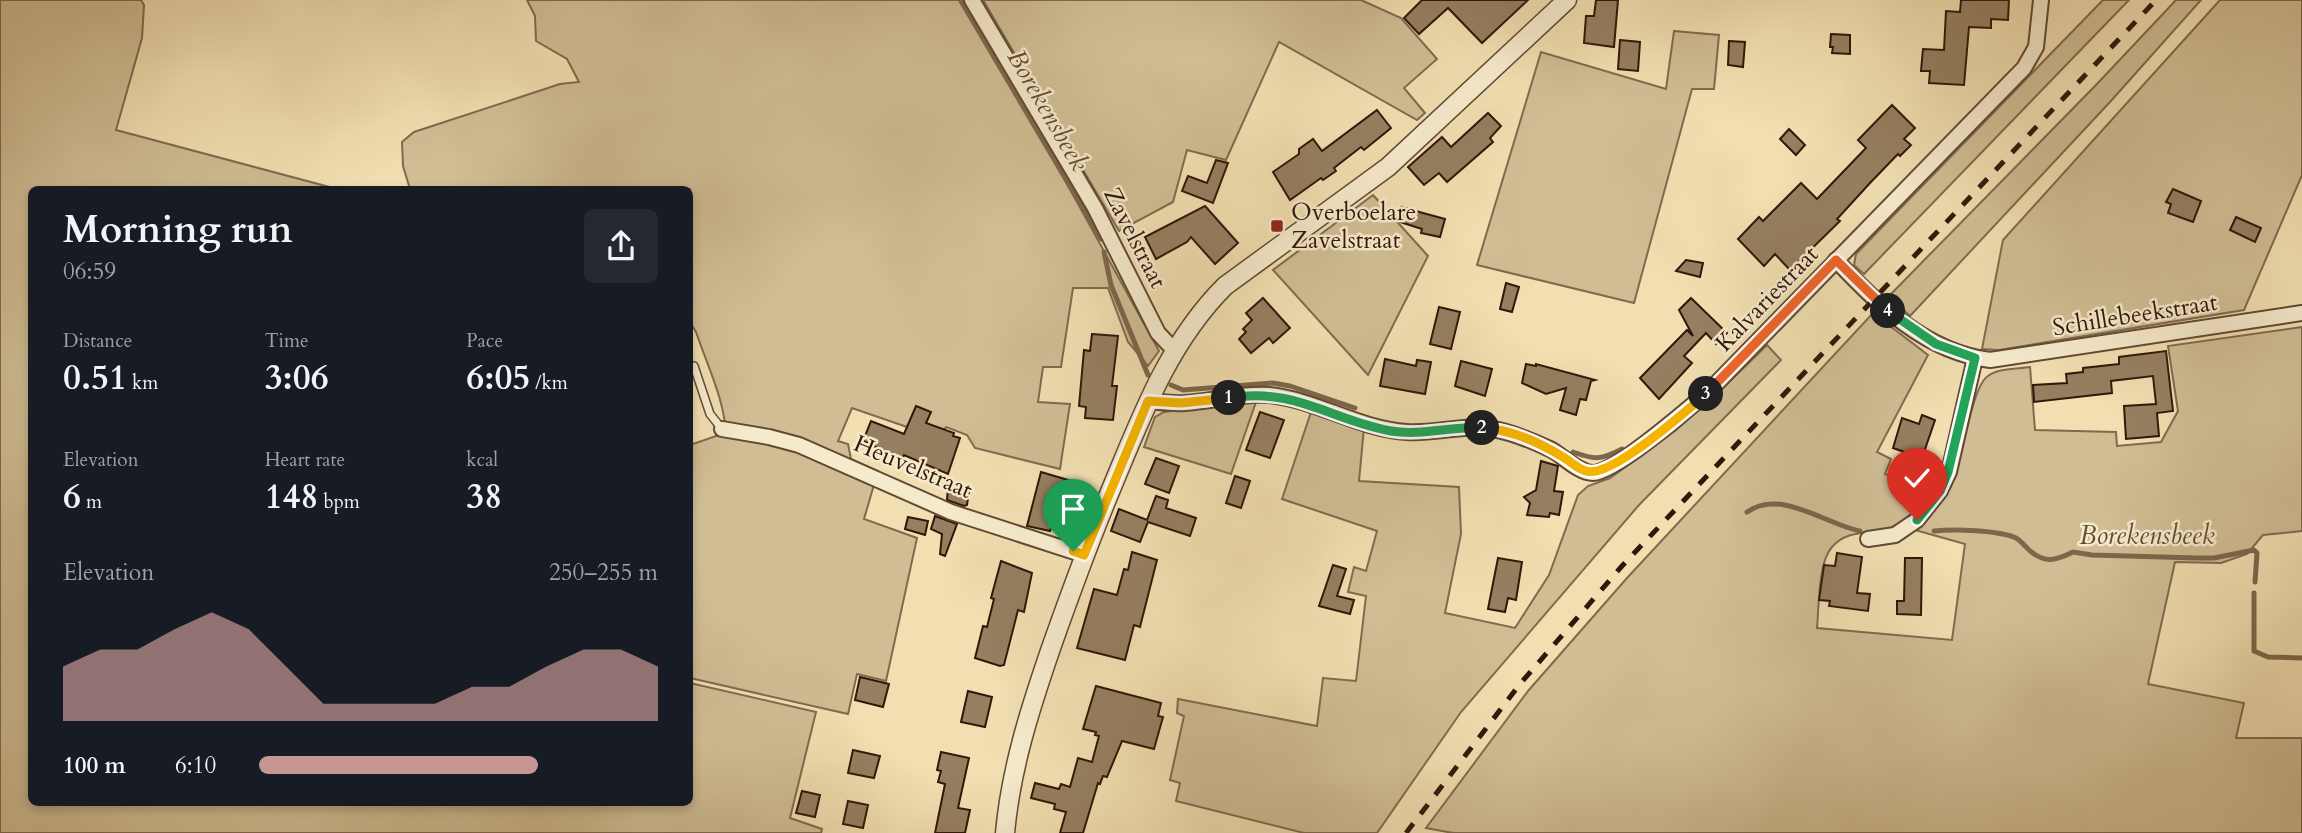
<!DOCTYPE html>
<meta charset="utf-8">
<style>
body{margin:0;font-family:Cardo,serif;background:#242831;color:#f1f3f6;height:100vh;display:flex;flex-direction:column;font-size:26px;white-space:nowrap}
*{box-sizing:border-box;margin:0}
p{font-size:23px;color:#9ea1a6}
.icon{flex:none;width:38px;height:38px;fill:none;stroke:currentColor;stroke-width:2;stroke-linecap:round;stroke-linejoin:round}
.map{position:relative;flex:1;overflow:hidden}
.drawer{position:absolute;left:28px;top:186px;width:665px;height:620px;display:flex;flex-direction:column;background:#171b24;border-radius:10px;box-shadow:0 4px 10px #0003}
.drawer>*{flex:none}
.pin{position:absolute;display:grid;place-items:center;width:60px;height:60px;color:#fff;margin:-72px -30px;border-radius:50% 50% 50% 0;rotate:-45deg;box-shadow:0 0 7px #0007}
.pin .icon{rotate:45deg}
.km{position:absolute;width:35px;height:35px;margin:-18px;border-radius:50%;background:#222;color:#fff;font-size:19px;line-height:35px;text-align:center}
.round{display:grid;place-items:center;flex:none;width:74px;height:74px;border-radius:10px;background:#242831}
.overview{display:flex;align-items:center;justify-content:space-between;height:119px;padding:0 35px}
h1{font-size:38px;font-weight:800;line-height:52px}
.metrics{display:grid;grid-template-columns:repeat(3,1fr);gap:10px;height:119px;padding:7px 35px}
.metrics div{display:grid;align-content:center}
.metrics b{font-size:35px;font-weight:800}
.metrics small{font-size:19px;font-weight:400}
.metrics p{font-size:19px}
.chart{height:196px;padding:14px 35px}
.chart p{display:flex;justify-content:space-between}
.chart svg{width:100%;height:126px;margin-top:7px;fill:#c59692;opacity:.7}
ul{padding:0 35px;list-style:none;font-size:23px}
li{display:grid;grid-template-columns:112px 84px 1fr;align-items:center;height:52px}
li i{height:18px;border-radius:9px;background:#c59692}
.map>svg:first-child{display:block}
</style>
<div class="map">
<svg width="2302" height="833" viewBox="0 0 2302 833">
<rect width="100%" height="100%" fill="#f1dfb1"/>
<filter id="stains"><feTurbulence type="fractalNoise" baseFrequency=".00286" numOctaves="4"/><feColorMatrix values="0 0 0 0 .2 0 0 0 0 .09 0 0 0 0 .02 0 0 0 .5 -.17"/></filter>
<radialGradient id="worn" r=".72"><stop offset=".6" stop-color="#630" stop-opacity="0"/><stop offset="1" stop-color="#630" stop-opacity=".3"/></radialGradient>
<g fill="#d0bd94" stroke="#806a4e" stroke-width="2">
<path d="M0 0H141L144 5 142 38 116 130 337 189H32V802H690V683L816 712 790 818 822 829 821 833H0Z"/>
<path d="M527 0H960L1012 84 1159 351 1148 366 1128 342 1108 288H1073L1061 367H1043L1038 402 1070 404 1060 469 975 448 967 435 946 427 939 438 852 408 838 441 848 444 851 459 878 471 864 519 917 538 886 681 857 674 848 714 690 678V445L716 436H726C725 400 707 365 696 332L690 322V189H410L403 166 402 142 414 132 560 84 579 82 567 59 536 41 535 16Z"/>
<path d="M983 0H1361L1401 18 1437 59 1404 88 1425 113 1417 120 1279 42 1226 160 1187 150 1173 202 1119 231Z"/>
<path d="M2103 0H2129L1864 274 1854 265 1856 254Z"/>
<path d="M2176 0H2201L2110 102 1910 316 1889 296 2096 85Z"/>
<path d="M2220 0H2302V175L2244 310 1999 350 1982 349 2003 240Z"/>
<path d="M1674 31 1719 35 1714 89H1692L1634 303 1477 265 1541 52 1666 89Z"/>
<path d="M1373 195 1428 256 1368 375 1273 270Z"/>
<path d="M1873 313 1928 355 1877 452 1891 459 1885 474 1932 489C1922 502 1912 516 1898 524 1877 537 1850 526 1832 547 1818 562 1819 608 1817 628L1952 640 1965 544 1915 530C1934 512 1946 496 1955 472 1963 452 1973 385 1988 376 1998 368 2018 369 2030 367L2035 430 2116 432 2117 446 2161 442 2178 411 2168 346 2302 327V531L2263 535 2247 554 2221 563 2175 562 2148 684 2244 703 2236 738H2302V833H1453L1426 828 1528 691 1627 578Z"/>
<path d="M1767 345 1781 360 1639 505 1461 712 1377 833H1304L1176 801 1180 783 1170 780 1184 716 1177 713 1178 699 1317 726 1323 678 1356 681 1366 596 1348 592 1354 567 1366 571 1377 531 1282 499 1312 409 1364 428 1359 481 1459 487 1461 534 1445 613 1515 628 1549 575 1578 495 1588 486 1610 478 1675 431 1718 393Z"/>
<path d="M1257 399 1231 474 1144 447 1155 417 1164 412Z"/>
</g>
<g fill="none" stroke-linecap="round" stroke-linejoin="round">
<g stroke="#7d664c" stroke-width="5">
<path d="M961 1 1101 239"/>
<path d="M1104 252 1111 285 1148 375"/>
<path d="M1171 385 1183 390 1273 383 1290 386 1355 408"/>
<path d="M1573 452C1595 460 1601 460 1622 449"/>
<path d="M1747 512C1780 488 1825 524 1860 531"/>
<path d="M1934 531C1954 529 1998 530 2016 538 2020 540 2025 546 2028 549 2044 564 2055 561 2073 552L2092 555 2197 558H2214L2254 550 2257 553 2255 582"/>
<path d="M2254 593V651L2268 657 2302 658"/>
</g>
</g>
<g fill="#957f60" stroke="#311709" stroke-width="2">
<path d="M1422 0H1528L1482 43 1448 8 1419 34 1404 18Z"/>
<path d="M1596 0H1618L1614 47 1584 43 1586 16H1594Z"/>
<path d="M1961 0H2009L2008 20 1991 19V28L1969 27 1964 85 1929 83 1930 71H1921L1923 49 1944 50 1946 11 1960 12Z"/>
<path d="M1831 34 1850 35V54L1832 53 1833 47H1830Z"/>
<path d="M1620 40 1640 42 1638 71 1618 69Z"/>
<path d="M1729 41 1745 42 1743 67 1728 65Z"/>
<path d="M1892 105 1915 128 1904 139 1911 145 1900 156 1898 154 1870 183 1837 219 1840 221 1790 270 1775 254 1764 266 1738 239 1759 217 1763 221 1801 183 1817 199 1866 148 1858 140Z"/>
<path d="M1377 110 1391 128 1364 150 1361 147 1334 168 1336 171 1323 180 1321 178 1290 200 1273 172 1299 154V149L1313 139 1322 151Z"/>
<path d="M1488 113 1501 126 1490 138 1493 142 1447 182 1439 173 1424 185 1408 167 1442 137 1451 147Z"/>
<path d="M1789 129 1805 145 1796 155 1780 139Z"/>
<path d="M1216 160 1228 163 1213 203 1182 191 1188 176 1207 183Z"/>
<path d="M2173 189 2201 201 2193 222 2168 213 2171 204 2166 202Z"/>
<path d="M1205 206 1238 243 1215 264 1191 237 1187 242 1156 259 1145 237Z"/>
<path d="M1401 207 1445 219 1440 237 1421 233 1422 229 1397 221Z"/>
<path d="M2236 217 2261 228 2255 242 2230 230Z"/>
<path d="M1686 260 1703 263 1700 277 1676 271Z"/>
<path d="M1506 283 1519 287 1512 312 1500 309Z"/>
<path d="M1263 298 1290 328 1273 343 1269 338 1251 353 1239 339 1246 332 1243 329 1252 320 1246 313Z"/>
<path d="M1691 298 1727 333 1716 344 1706 333 1684 356 1692 363 1659 399 1640 378 1687 330 1693 336 1679 310Z"/>
<path d="M1439 307 1460 312 1451 349 1430 344Z"/>
<path d="M1092 334 1118 336 1112 386H1117L1113 420 1085 418 1086 407 1079 406 1084 350 1090 351Z"/>
<path d="M2166 351 2173 411 2157 413 2159 436 2126 439 2124 406 2156 404 2153 376 2111 381 2112 393 2034 402 2033 385 2067 383 2066 374 2083 372V368L2119 364V357Z"/>
<path d="M1385 359 1416 366 1417 360 1431 362 1425 394 1380 386Z"/>
<path d="M1461 361 1492 369 1485 396 1455 386Z"/>
<path d="M1526 364 1536 366V364L1595 380 1591 381 1586 400 1580 399 1576 415 1560 410 1566 388 1546 394 1522 383Z"/>
<path d="M916 406 931 412 926 423 954 433 953 436 960 438 948 474 904 455 902 460 863 441 871 421 904 434Z"/>
<path d="M1260 412 1284 420 1270 458 1246 450Z"/>
<path d="M1922 415 1935 420 1922 458 1893 448 1902 418 1919 424Z"/>
<path d="M1156 458 1179 466 1169 493 1145 484Z"/>
<path d="M1541 461 1558 466 1554 491 1563 492 1559 515 1550 513 1549 517 1527 515 1530 503 1524 497 1536 490Z"/>
<path d="M1041 472 1075 482 1069 503 1060 500 1050 531 1027 526Z"/>
<path d="M1235 476 1250 481 1241 508 1226 503Z"/>
<path d="M948 488 969 491 967 505 964 506 947 500Z"/>
<path d="M1156 496 1168 500 1166 508 1196 518 1190 536 1148 522 1140 542 1111 531 1119 509 1147 520Z"/>
<path d="M935 516 957 524 945 556 940 554 942 534 931 529Z"/>
<path d="M908 517 928 521 925 535 905 529Z"/>
<path d="M1132 552 1157 560 1140 627 1134 625 1125 660 1077 648 1094 589 1117 595 1124 569 1128 570Z"/>
<path d="M1837 553 1862 557 1857 593 1870 594 1868 611 1829 606 1830 601 1819 600 1824 565 1835 566Z"/>
<path d="M1498 558 1522 562 1516 600 1508 598 1505 612 1488 609Z"/>
<path d="M1905 558H1922L1921 615 1897 614V601H1904Z"/>
<path d="M1001 561 1032 573 1024 612 1018 610 1004 665 1000 666 975 658 983 626 987 627 994 599 991 598Z"/>
<path d="M1333 565 1346 569 1337 596 1354 600 1350 614 1319 606Z"/>
<path d="M860 677 889 684 883 707 855 700Z"/>
<path d="M1096 686 1161 703 1158 716 1163 717 1154 749 1122 741 1107 777 1103 776 1100 784 1098 783 1083 833H1060L1066 812 1054 809 1055 804 1031 798 1035 783 1059 789 1061 784 1070 787 1078 758 1092 762 1099 736 1095 735 1096 732 1083 729Z"/>
<path d="M968 691 992 697 985 727 961 722Z"/>
<path d="M853 750 880 756 874 778 848 773Z"/>
<path d="M941 752 969 758 958 808 970 810 965 833H935L945 784 938 782 941 771 937 770Z"/>
<path d="M802 791 820 795 815 817 796 813Z"/>
<path d="M848 801 868 805 863 828 843 824Z"/>
</g>
<g fill="none" stroke-linecap="round" stroke-linejoin="round">
<g stroke="#614933" stroke-width="10">
<path id="service" d="M694 366 710 414 722 429"/>
</g>
<g stroke="#614933" stroke-width="18">
<g id="minor">
<path d="M972 0 1095 208 1158 333 1174 350"/>
<path d="M1836 260C1878 305 1926 352 1990 360L2302 313"/>
<path d="M1148 401C1160 402 1173 404 1185 403 1213 401 1241 393 1269 395 1317 400 1359 429 1407 432 1435 434 1464 424 1492 429 1512 432 1533 441 1552 450 1564 457 1579 473 1593 473 1616 472 1689 408 1709 391L2024 68 2036 47 2041 0"/>
<path d="M722 429 769 437 799 445 951 512 1084 555"/>
<path d="M1868 539 1895 535 1917 520 1940 491 1949 472 1975 358"/>
</g>
</g>
<g stroke="#614933" stroke-width="21">
<path id="tertiary" d="M1005 833C1011 768 1030 709 1051 648 1069 597 1087 548 1107 499 1139 423 1166 345 1225 286L1388 167 1567 0"/>
</g>
<use href="#service" stroke="#f6eacc" stroke-width="7"/>
<use href="#minor" stroke="#f6eacc" stroke-width="14"/>
<use href="#tertiary" stroke="#f6eacc" stroke-width="18"/>
<path stroke="#311709" stroke-width="5" stroke-dasharray="12 12" stroke-linecap="butt" d="M1406 833 1520 684 1622 566 2156 0"/>
</g>
<g fill="none" stroke-linecap="round" stroke-linejoin="round">
<g stroke="#fff" stroke-width="14">
<path id="split-1" d="M1073 551 1084 555 1148 401 1181 403 1229 398"/>
</g>
<g stroke="#fff" stroke-width="14">
<path id="split-2" d="M1229 398C1297 387 1330 420 1391 431 1422 436 1452 426 1482 428"/>
</g>
<g stroke="#fff" stroke-width="14">
<path id="split-3" d="M1482 428C1510 429 1540 443 1563 457 1570 461 1578 469 1586 471 1610 479 1686 411 1706 394"/>
</g>
<g stroke="#fff" stroke-width="14">
<path id="split-4" d="M1706 394 1836 260 1888 311"/>
</g>
<g stroke="#fff" stroke-width="14">
<path id="split-5" d="M1888 311 1936 344 1975 358 1948 472 1940 491 1917 520"/>
</g>
<use href="#split-1" stroke="#f5b400" stroke-width="9"/>
<use href="#split-2" stroke="#22a559" stroke-width="9"/>
<use href="#split-3" stroke="#f5b400" stroke-width="9"/>
<use href="#split-4" stroke="#f0652b" stroke-width="9"/>
<use href="#split-5" stroke="#22a559" stroke-width="9"/>
</g>
<rect fill="#8f2418" stroke="#f6eacc" stroke-width="2.5" x="1270" y="219" width="14" height="14" rx="3.5"/>
<g text-anchor="middle" dominant-baseline="central" stroke-width="5" stroke-linejoin="round" paint-order="stroke">
<g font-size="24" fill="#311709" stroke="#f6eacc" text-anchor="start">
<text x="1291" y="212">Overboelare<tspan x="1291" dy="28">Zavelstraat</tspan></text>
</g>
<g font-size="24" fill="#311709" stroke="#f6eacc">
<text transform="translate(1135 238) rotate(63)">Zavelstraat</text>
<text transform="translate(1767 299) rotate(-46)">Kalvariestraat</text>
<text transform="translate(2135 315) rotate(-9)">Schillebeekstraat</text>
<text transform="translate(913 467) rotate(23)">Heuvelstraat</text>
</g>
<g font-size="26" font-style="italic" fill="#644c35" stroke="#f6eacc">
<text transform="translate(1048 110) rotate(60)">Borekensbeek</text>
<text x="2147" y="535">Borekensbeek</text>
</g>
</g>
<rect width="100%" height="100%" filter="url(#stains)"/>
<rect width="100%" height="100%" fill="url(#worn)"/>
</svg>
<div class="pin" style="left:1073px;top:551px;background:#1e9e55"><svg class="icon" aria-label="arrive" viewBox="0 0 24 24"><path d="M6 21V4h12l-3 4 3 4H6"/></svg></div>
<div class="pin" style="left:1917px;top:520px;background:#d93025"><svg class="icon" aria-label="check" viewBox="0 0 24 24"><path d="M5 12l5 5 9-10"/></svg></div>
<b class="km" style="left:1229px;top:398px">1</b>
<b class="km" style="left:1482px;top:428px">2</b>
<b class="km" style="left:1706px;top:394px">3</b>
<b class="km" style="left:1888px;top:311px">4</b>
<section class="drawer">
<div class="overview"><div><h1>Morning run</h1><p>06:59</p></div><a class="round"><svg class="icon" aria-label="share" viewBox="0 0 24 24"><path d="M12 15V3M7 8l5-5 5 5M5 13v7h14v-7"/></svg></a></div>
<div class="metrics">
<div><p>Distance</p><b>0.51<small> km</small></b></div>
<div><p>Time</p><b>3:06</b></div>
<div><p>Pace</p><b>6:05<small> /km</small></b></div>
</div>
<div class="metrics">
<div><p>Elevation</p><b>6<small> m</small></b></div>
<div><p>Heart rate</p><b>148<small> bpm</small></b></div>
<div><p>kcal</p><b>38</b></div>
</div>
<div class="chart"><p><span>Elevation</span>250–255 m</p>
<svg viewBox="0 0 160 44" preserveAspectRatio="none"><path d="M0 44V25L10 19L20 19L30 12L40 6L50 12L60 25L70 38L80 38L90 38L100 38L110 32L120 32L130 25L140 19L150 19L160 25V44z"/></svg>
</div>
<ul>
<li><b>100 m</b>6:10<i style="width:70%"></i></li>
</ul>
</section>
</div>
